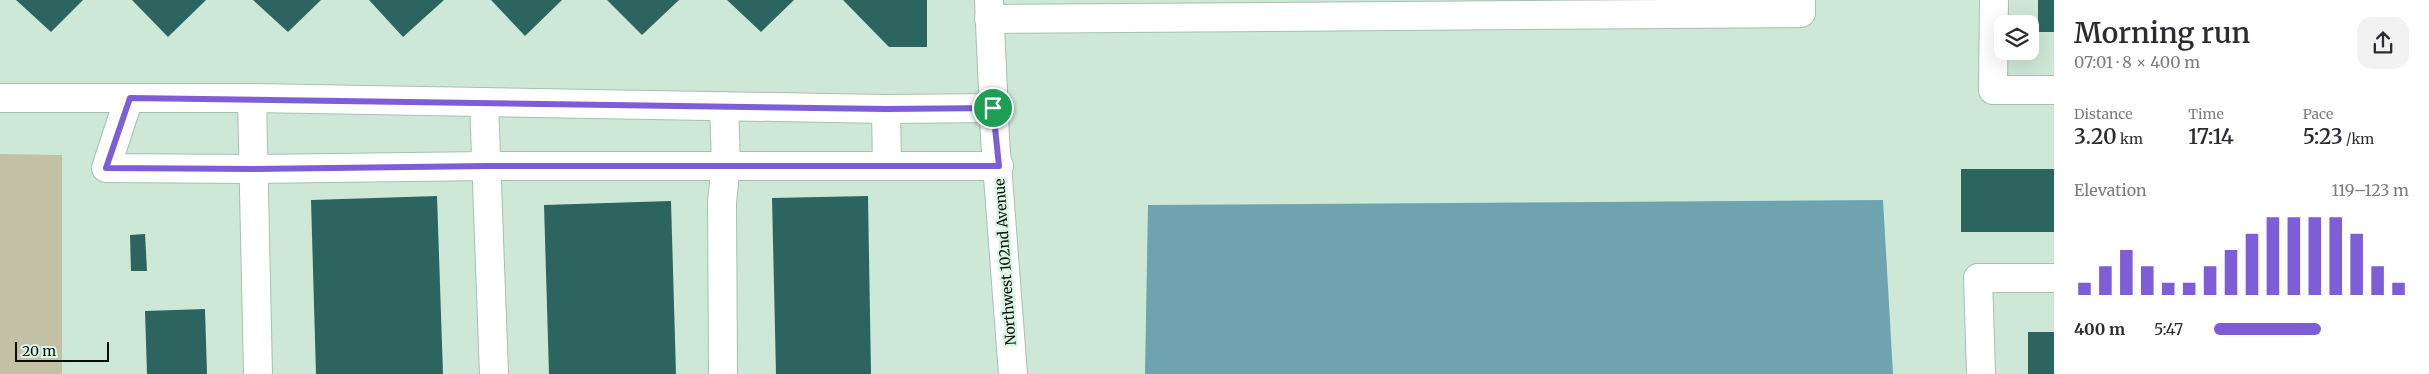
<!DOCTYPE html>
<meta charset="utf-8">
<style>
body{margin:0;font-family:Merriweather,serif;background:#f2f2f3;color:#2b2b33;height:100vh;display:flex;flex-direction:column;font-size:19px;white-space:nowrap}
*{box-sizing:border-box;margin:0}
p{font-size:16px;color:#7c7c81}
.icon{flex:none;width:28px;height:28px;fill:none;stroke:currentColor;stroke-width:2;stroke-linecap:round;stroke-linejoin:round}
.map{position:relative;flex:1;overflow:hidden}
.drawer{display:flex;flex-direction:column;background:#fff;width:375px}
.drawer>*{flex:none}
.controls{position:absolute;left:1994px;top:15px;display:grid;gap:10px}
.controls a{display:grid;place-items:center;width:45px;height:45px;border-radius:10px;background:#fff;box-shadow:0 5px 20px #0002;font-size:25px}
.scale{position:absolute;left:15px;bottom:12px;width:94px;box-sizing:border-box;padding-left:5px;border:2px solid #070f0a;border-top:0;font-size:14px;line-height:18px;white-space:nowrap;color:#070f0a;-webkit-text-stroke:4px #dbf5e5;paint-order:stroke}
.pin{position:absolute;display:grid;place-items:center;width:42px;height:42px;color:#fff;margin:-21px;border:2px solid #fff;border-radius:50%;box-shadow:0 1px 5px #0007}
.round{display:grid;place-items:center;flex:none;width:52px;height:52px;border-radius:15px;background:#f2f2f3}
.head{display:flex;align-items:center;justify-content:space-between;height:85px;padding:0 20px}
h1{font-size:28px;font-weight:600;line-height:38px}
.metrics{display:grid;grid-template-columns:repeat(3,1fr);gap:8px;height:85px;padding:5px 20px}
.metrics div{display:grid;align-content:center}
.metrics b{font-size:21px;font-weight:600}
.metrics small{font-size:14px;font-weight:400}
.metrics p{font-size:14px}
.chart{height:140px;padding:10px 20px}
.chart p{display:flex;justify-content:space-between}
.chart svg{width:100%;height:90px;margin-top:5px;stroke:#7e5ed8;stroke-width:6}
ul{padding:0 20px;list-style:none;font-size:16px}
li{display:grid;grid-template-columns:80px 60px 1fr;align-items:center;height:38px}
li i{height:12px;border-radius:6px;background:#7e5ed8}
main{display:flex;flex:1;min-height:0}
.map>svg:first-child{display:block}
</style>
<main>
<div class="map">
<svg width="2054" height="374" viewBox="0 0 2054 374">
<rect width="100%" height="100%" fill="#cee8d8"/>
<path fill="#c2c1a5" d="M0 154 62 155V374H0Z"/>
<path fill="#6da4b0" d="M1883 200 1893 374H1145L1148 205Z"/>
<g fill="#2c655f">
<path d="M16 0H83L51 32Z"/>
<path d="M132 0H206L168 37Z"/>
<path d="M253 0H321L288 32Z"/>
<path d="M369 0H444L403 37Z"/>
<path d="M491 0H562L525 36Z"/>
<path d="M607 0H679L642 35Z"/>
<path d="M727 0H794L761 32Z"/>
<path d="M843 0H927V47H889Z"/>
<rect x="2038" y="0" width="16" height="32"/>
<rect x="1961" y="169" width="93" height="63"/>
<path d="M437 196 443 374H316L311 200Z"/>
<path d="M868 196 871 374H776L772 198Z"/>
<path d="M671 201 676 374H549L544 205Z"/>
<path d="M145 234 147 271H131L130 235Z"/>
<path d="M205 309 207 374H147L145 311Z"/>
<rect x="2028" y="332" width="26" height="42"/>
</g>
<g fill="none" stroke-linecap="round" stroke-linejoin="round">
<g stroke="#a7c0b1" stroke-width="30">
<g id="minor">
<path d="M1994 0 1993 90H2054"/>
<path d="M989 1 995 138 1013 374"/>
<path d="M989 19 1801 13V0"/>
<path d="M0 98H252L886 109 993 108"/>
<path d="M129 98 106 168 253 169 487 166H999"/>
<path d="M252 98 258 374"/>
<path d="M484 102 494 374"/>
<path d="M886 109 887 166"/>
<path d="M723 374 722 202 726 165 724 106"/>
<path d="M1981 374 1978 278H2054"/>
</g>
</g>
<use href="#minor" stroke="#fff" stroke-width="28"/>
</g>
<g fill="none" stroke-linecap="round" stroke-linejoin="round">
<g stroke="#fff" stroke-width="10">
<path id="route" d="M130 98 886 109 993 108 999 166H487L253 169 106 168Z"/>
</g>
<use href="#route" stroke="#7e5ed8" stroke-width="6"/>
</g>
<g text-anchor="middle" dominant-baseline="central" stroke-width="5" stroke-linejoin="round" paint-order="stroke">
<g font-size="14" fill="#070f0a" stroke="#dbf5e5">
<text transform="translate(1005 262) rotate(-94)">Northwest 102nd Avenue</text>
</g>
</g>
</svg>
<div class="controls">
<a><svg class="icon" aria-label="layers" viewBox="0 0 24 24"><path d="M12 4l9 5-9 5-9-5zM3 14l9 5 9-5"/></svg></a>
</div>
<div class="scale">20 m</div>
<div class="pin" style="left:993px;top:108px;background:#1e9e55"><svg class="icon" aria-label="arrive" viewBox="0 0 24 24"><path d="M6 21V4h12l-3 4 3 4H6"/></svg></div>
</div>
<section class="drawer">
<div class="head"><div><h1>Morning run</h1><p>07:01 · 8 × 400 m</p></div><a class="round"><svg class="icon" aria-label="share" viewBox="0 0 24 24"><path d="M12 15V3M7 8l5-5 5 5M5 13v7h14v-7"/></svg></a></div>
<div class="metrics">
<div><p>Distance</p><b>3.20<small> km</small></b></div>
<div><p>Time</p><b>17:14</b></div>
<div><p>Pace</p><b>5:23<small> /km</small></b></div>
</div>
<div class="chart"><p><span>Elevation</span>119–123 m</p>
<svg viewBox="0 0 160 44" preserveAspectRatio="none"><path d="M5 44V38M15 44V30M25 44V22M35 44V30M45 44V38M55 44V38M65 44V30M75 44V22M85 44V14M95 44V6M105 44V6M115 44V6M125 44V6M135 44V14M145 44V30M155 44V38"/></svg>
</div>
<ul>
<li><b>400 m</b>5:47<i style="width:55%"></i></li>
</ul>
</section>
</main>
